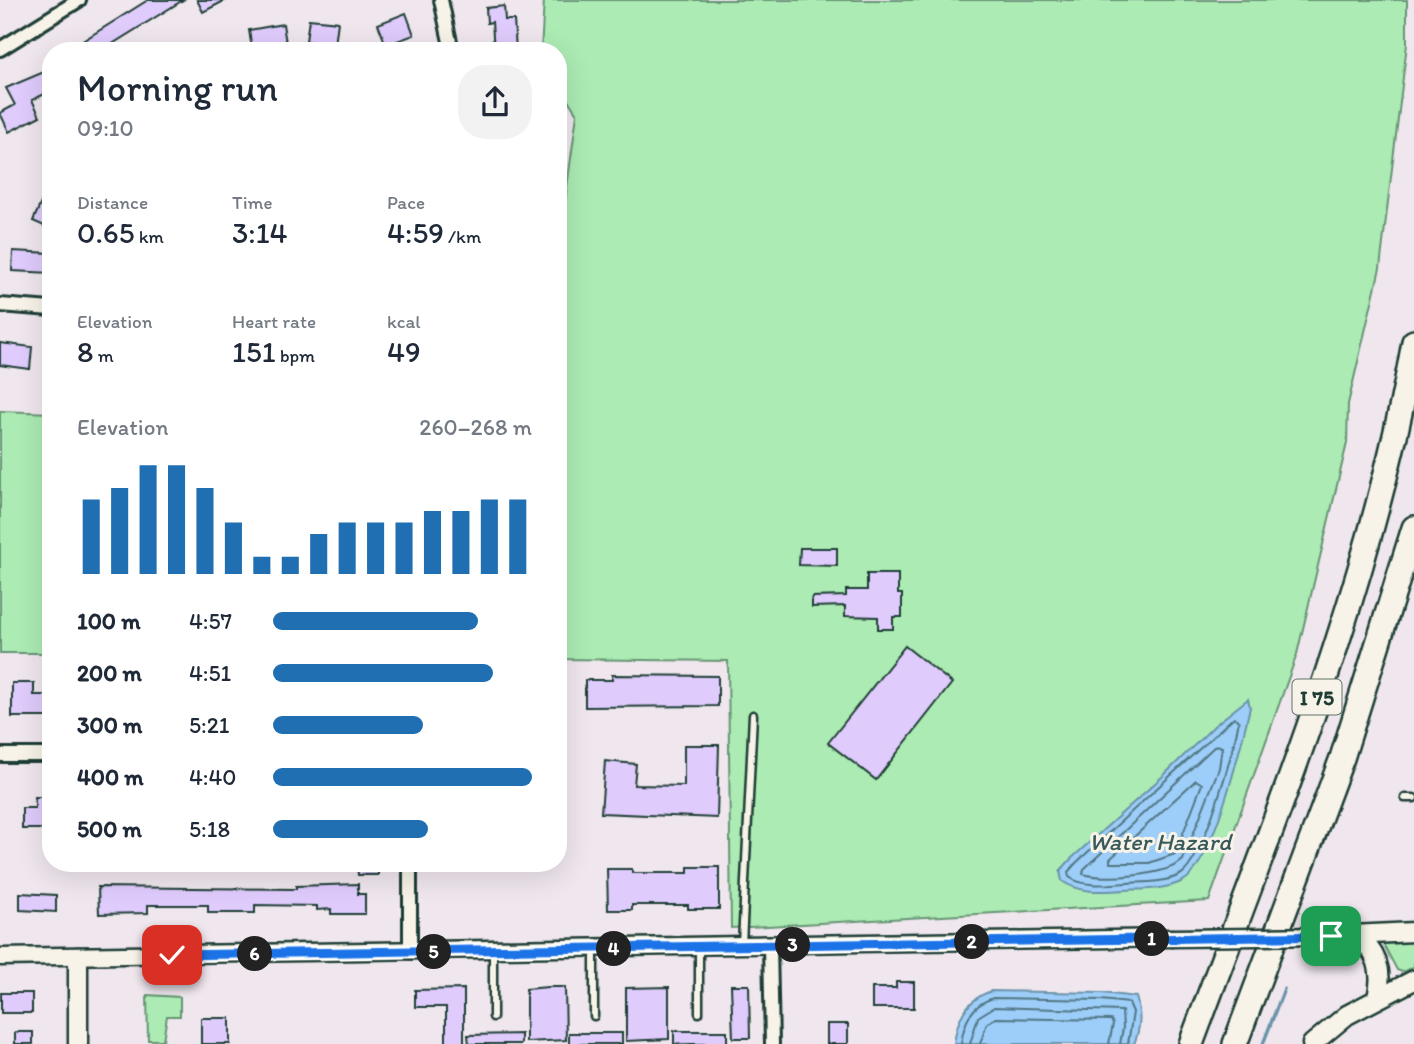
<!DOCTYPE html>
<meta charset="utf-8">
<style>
body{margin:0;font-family:Itim,sans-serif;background:#f2f2f3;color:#1f2937;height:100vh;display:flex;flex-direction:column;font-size:26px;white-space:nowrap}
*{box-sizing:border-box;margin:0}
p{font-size:23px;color:#747a83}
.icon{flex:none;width:38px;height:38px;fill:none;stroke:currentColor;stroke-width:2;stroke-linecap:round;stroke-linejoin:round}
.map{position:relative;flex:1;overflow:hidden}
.sheet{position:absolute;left:42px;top:42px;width:525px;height:830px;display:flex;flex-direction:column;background:#fff;border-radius:28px;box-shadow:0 7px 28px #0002}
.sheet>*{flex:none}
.pin{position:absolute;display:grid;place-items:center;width:60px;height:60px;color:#fff;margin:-30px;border-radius:14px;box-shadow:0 4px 10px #0006}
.km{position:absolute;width:35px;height:35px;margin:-18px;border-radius:50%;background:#222;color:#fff;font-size:19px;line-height:35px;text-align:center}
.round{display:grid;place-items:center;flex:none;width:74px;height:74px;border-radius:28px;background:#f2f2f3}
.overview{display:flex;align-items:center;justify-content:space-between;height:119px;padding:0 35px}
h1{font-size:38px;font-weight:600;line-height:52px}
.stats{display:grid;grid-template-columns:repeat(3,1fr);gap:10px;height:119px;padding:7px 35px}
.stats div{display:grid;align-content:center}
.stats b{font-size:30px;font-weight:600}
.stats small{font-size:19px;font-weight:400}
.stats p{font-size:19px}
.chart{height:196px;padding:14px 35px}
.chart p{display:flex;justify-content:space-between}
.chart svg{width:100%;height:126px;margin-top:7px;stroke:#1f6fb2;stroke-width:6}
ul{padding:0 35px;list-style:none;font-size:23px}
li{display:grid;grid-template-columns:112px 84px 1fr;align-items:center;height:52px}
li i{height:18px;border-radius:9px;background:#1f6fb2}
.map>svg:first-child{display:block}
</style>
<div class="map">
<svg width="1414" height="1044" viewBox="0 0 1414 1044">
<rect width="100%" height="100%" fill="#f0e7ee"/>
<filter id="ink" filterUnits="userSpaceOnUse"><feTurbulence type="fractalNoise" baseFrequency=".0143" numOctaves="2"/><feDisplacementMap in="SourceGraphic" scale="14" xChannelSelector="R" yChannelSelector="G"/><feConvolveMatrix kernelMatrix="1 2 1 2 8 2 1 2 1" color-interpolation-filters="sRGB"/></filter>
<g filter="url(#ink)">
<g fill="#acebb3" stroke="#669474" stroke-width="2">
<path d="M544 0H1407V44L1380 268 1348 404 1347 443 1297 654 1209 901 731 928 728 661 558 659V253L577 114 558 84V51H541Z"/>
<path d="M0 411 51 413V653H0Z"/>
<path d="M1414 935V967L1402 972 1397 970 1382 942Z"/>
<path d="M147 995 180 997V1016H167L163 1040H148Z"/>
</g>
<g fill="#9dcdf9" stroke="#6b93aa" stroke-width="2">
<path d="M1248 699 1250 707C1242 742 1213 866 1183 881 1165 890 1144 889 1125 890 1102 891 1081 894 1062 881L1060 871 1071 859 1163 776 1215 725Z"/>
<path d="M991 991 1102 993 1136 997C1141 1014 1141 1027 1134 1044H954C957 1018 966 1000 991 991Z"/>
</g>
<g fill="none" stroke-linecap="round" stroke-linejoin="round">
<g stroke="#517783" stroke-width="2">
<path d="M1234 717 1239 721C1233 750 1204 862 1180 875 1164 883 1144 882 1127 883 1108 884 1085 888 1069 877L1068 872 1076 863Z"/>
<path d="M1216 745 1222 747 1219 768 1183 860C1166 876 1106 880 1083 874L1084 869Z"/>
<path d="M1196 780 1202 784 1175 854 1149 863H1110V859Z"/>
<path d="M961 1044C964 1022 971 1005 993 998L1101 1000 1129 1003 1133 1012 1128 1044"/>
<path d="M970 1044 978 1017 994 1007 1122 1011 1123 1028 1120 1044"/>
<path d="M980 1044 987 1023 996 1018 1111 1020 1113 1024 1109 1044"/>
</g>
<path stroke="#6b93aa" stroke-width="3.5" d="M1263 1044 1284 989"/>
</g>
<g fill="#dfcbfc" stroke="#1f3d34" stroke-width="2">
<path d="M148 0H183L101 51H87L81 42Z"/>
<path d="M197 0H226L203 12Z"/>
<path d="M504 6 505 20H514L516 51H494L492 22 487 23 486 8Z"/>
<path d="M406 13 414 35 386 45 378 24Z"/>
<path d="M309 19 338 22 335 45 306 41Z"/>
<path d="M283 24 286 43 252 49 249 30Z"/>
<path d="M51 69V91L32 100 40 116 9 132 0 113 15 105 6 88Z"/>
<path d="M51 180V229L33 221Z"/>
<path d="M13 251 51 253V273L12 271Z"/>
<path d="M0 343 32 347 30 369 0 365Z"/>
<path d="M800 548H837V566L799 565Z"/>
<path d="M867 574H898V594H902V617H893V629H878V617L845 616V606L812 607V597L846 596V590H867Z"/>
<path d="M905 646 952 683 876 780 828 743Z"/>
<path d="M612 675 718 676V706L585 707V680H612Z"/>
<path d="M12 683H34V695H51V717H12Z"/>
<path d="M684 745H719L717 818 601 813 605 761 636 764 634 785 684 786Z"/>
<path d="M35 797H49V829H22V808H35Z"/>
<path d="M357 863H378V875H358Z"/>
<path d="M688 867H719V909H688V905H632V910H608L607 869H632V873H688Z"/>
<path d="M358 884V894H365V914H331V909L317 910V906L255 905V913H208V905H148V913L99 914 98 887 296 889V886Z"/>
<path d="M20 893 56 895V912L20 910Z"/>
<path d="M896 982H914V1008H872V988H896Z"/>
<path d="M731 985H749L750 1038H733Z"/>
<path d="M548 987H565L566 1040 526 1042V989Z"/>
<path d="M669 987V1039L626 1041V988Z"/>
<path d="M464 989V1043H446V1007H415V990Z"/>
<rect x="1" y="993" width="31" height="20"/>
<rect x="201" y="1018" width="29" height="26"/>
<rect x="827" y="1024" width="21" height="20"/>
<rect x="674" y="1031" width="53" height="13"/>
<rect x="15" y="1032" width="18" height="12"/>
<rect x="569" y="1033" width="53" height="11"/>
<path d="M521 1034V1044H469L468 1035Z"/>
</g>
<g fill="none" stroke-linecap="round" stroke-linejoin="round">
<g stroke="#1f3d34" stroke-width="11">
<g id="service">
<path d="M1405 798H1414"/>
<path d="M742 944 753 715"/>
<path d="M594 949V1016"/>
<path d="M699 1013V947"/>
<path d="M493 1017V951"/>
</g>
</g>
<g stroke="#1f3d34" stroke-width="18">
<g id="minor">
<path d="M441 0 452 51"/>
<path d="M0 49 79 0"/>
<path d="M0 305 51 309"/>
<path d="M0 755H51"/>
<path d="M770 946 772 1044"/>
<path d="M410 952V863"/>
</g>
</g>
<g stroke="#1f3d34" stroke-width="21">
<path id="tertiary" d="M0 957 1171 938"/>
</g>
<g stroke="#1f3d34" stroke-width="23">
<g id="secondary">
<path d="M1354 933C1377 951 1384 970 1377 998"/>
<path d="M1331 936 1414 932"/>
<path d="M78 957V1044"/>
<path d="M1312 1044 1347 1015 1414 980"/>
</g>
</g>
<g stroke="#1f3d34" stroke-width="28">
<g id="motorway">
<path d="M1191 1044C1276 815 1372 584 1414 342"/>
<path d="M1235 1044 1342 758 1414 528"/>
</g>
</g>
<use href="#service" stroke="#f7f3e8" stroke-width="6"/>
<use href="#minor" stroke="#f7f3e8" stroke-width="12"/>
<use href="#tertiary" stroke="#f7f3e8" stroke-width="16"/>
<use href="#secondary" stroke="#f7f3e8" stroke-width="18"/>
<use href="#motorway" stroke="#f7f3e8" stroke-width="23"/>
<g stroke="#1f3d34" stroke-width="21" stroke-linecap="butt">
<path id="tertiary-bridge" d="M1171 938 1331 936"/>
</g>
<use href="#tertiary-bridge" stroke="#f7f3e8" stroke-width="16"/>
</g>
</g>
<g fill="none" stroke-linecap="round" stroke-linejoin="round" filter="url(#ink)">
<g stroke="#fff" stroke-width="14">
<path id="route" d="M172 955 1331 936"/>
</g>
<use href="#route" stroke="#1a73e8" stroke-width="9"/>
</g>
<g text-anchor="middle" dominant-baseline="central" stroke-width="6" stroke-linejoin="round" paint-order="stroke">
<rect fill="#f7f3e8" stroke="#60746a" stroke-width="2" x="1292.5" y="679.5" width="49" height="35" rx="5"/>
<g font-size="21" font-weight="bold" fill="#1f3d34">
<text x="1317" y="697">I 75</text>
</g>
<g font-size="24" font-style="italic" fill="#385a5b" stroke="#f7f3e8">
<text x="1160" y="841">Water Hazard</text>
</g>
</g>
</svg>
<div class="pin" style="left:1331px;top:936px;background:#1e9e55"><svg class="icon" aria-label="arrive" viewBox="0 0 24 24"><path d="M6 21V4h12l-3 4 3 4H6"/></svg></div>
<div class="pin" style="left:172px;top:955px;background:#d93025"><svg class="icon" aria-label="check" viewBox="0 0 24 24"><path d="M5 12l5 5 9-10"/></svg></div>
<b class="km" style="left:1152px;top:939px">1</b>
<b class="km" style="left:972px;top:942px">2</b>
<b class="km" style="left:793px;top:945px">3</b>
<b class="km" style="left:614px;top:949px">4</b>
<b class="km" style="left:434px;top:952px">5</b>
<b class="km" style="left:255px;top:954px">6</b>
<section class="sheet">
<div class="overview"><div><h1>Morning run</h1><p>09:10</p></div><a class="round"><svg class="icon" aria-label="share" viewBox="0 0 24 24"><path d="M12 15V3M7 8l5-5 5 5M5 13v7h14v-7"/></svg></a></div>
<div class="stats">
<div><p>Distance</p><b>0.65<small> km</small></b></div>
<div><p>Time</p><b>3:14</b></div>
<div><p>Pace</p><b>4:59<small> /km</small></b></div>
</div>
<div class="stats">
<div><p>Elevation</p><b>8<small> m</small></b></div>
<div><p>Heart rate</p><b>151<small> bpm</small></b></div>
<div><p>kcal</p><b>49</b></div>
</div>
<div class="chart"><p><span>Elevation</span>260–268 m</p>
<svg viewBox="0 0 160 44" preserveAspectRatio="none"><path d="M5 44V18M15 44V14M25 44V6M35 44V6M45 44V14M55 44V26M65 44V38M75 44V38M85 44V30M95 44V26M105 44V26M115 44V26M125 44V22M135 44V22M145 44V18M155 44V18"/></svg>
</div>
<ul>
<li><b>100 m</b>4:57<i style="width:79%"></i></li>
<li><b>200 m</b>4:51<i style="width:85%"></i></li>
<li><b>300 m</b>5:21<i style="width:58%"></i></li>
<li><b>400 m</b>4:40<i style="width:100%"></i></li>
<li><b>500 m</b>5:18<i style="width:60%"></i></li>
</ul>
</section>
</div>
